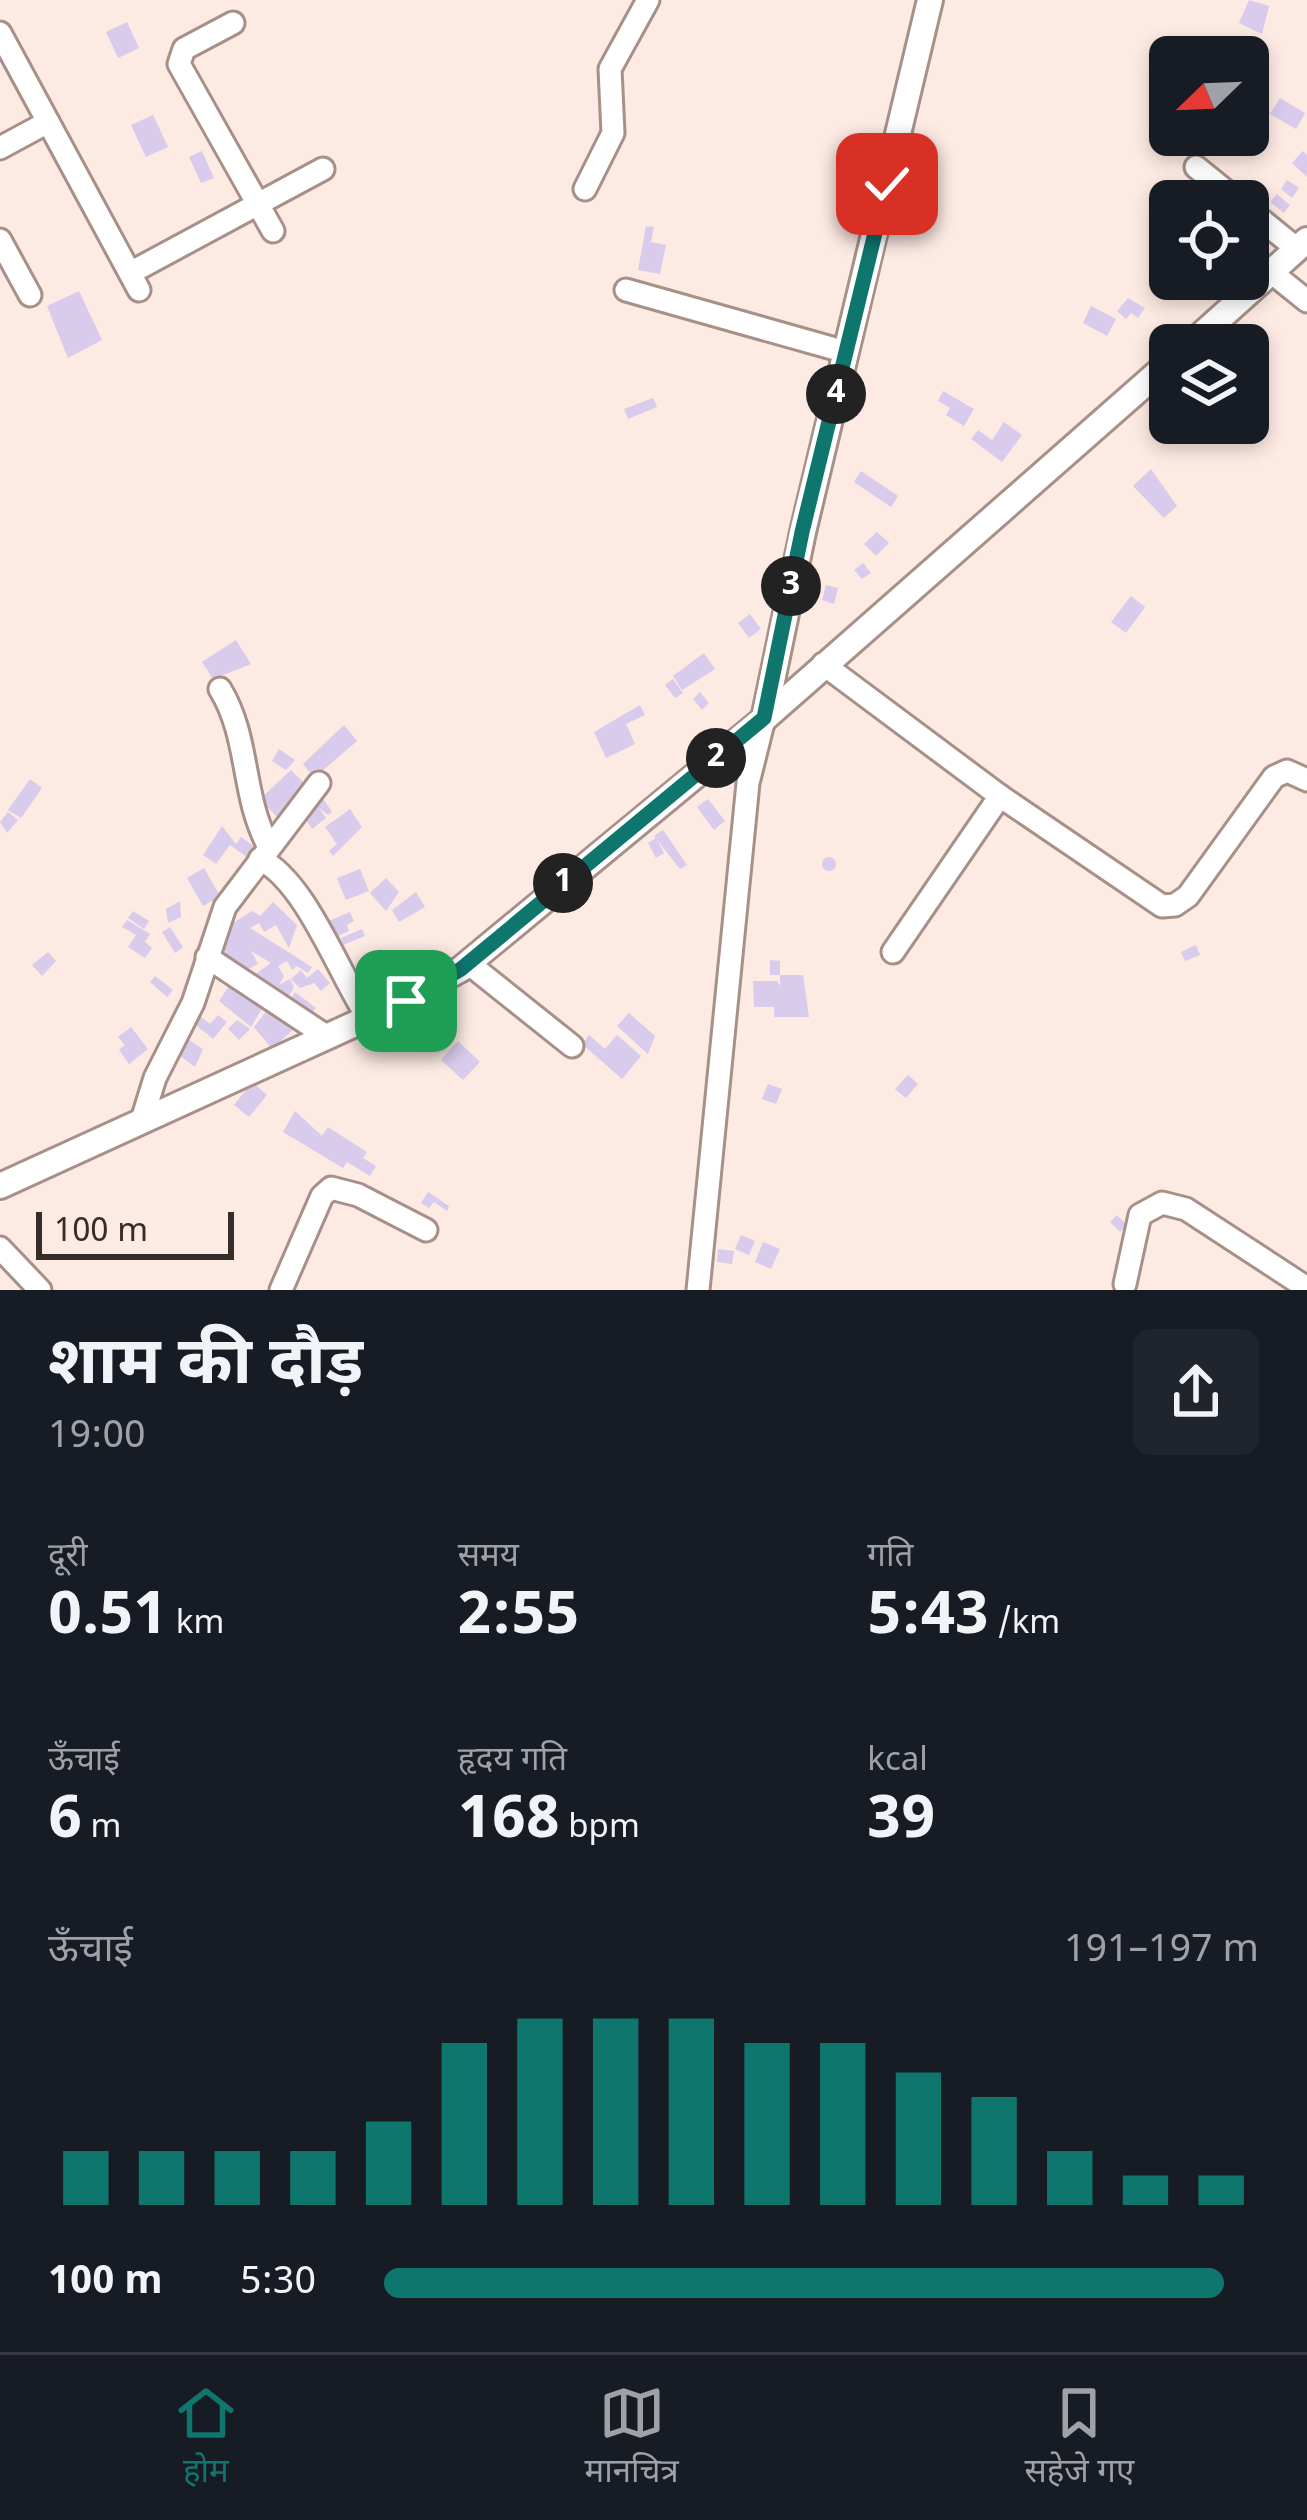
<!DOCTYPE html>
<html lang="hi">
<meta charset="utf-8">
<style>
body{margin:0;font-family:Georgia,"Noto Sans Devanagari",serif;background:#20242c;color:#f1f3f6;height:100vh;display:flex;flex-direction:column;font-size:45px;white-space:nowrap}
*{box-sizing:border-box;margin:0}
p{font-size:39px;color:#9ea1a6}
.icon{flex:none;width:66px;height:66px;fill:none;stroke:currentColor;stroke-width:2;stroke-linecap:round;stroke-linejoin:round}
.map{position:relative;height:1290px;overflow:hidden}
.side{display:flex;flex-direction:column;background:#171b24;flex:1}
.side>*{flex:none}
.needle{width:78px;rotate:247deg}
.fabs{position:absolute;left:1149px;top:36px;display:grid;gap:24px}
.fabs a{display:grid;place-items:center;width:120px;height:120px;border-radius:18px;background:#171b24;box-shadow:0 6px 18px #0003;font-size:60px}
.scale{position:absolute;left:36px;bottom:30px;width:198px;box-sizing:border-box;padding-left:12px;border:6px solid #352d29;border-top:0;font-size:33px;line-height:42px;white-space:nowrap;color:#352d29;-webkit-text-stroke:9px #fdeae3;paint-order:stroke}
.pin{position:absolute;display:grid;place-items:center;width:102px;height:102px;color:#fff;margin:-51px;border-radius:24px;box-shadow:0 6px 18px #0006}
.km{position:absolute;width:60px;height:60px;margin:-30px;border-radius:50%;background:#222;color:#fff;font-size:33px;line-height:60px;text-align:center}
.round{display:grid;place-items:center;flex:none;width:126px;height:126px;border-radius:18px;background:#20242c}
.headline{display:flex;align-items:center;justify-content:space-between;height:204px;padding:0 48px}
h1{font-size:66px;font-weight:700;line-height:90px}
.stats{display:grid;grid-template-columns:repeat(3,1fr);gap:18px;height:204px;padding:12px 48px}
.stats div{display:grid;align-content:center}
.stats b{font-size:60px;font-weight:700}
.stats small{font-size:33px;font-weight:400}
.stats p{font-size:33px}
.chart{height:336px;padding:24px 48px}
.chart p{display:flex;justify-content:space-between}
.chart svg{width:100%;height:216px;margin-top:12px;stroke:#0f766e;stroke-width:6}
ul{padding:0 48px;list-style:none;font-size:39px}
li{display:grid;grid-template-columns:192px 144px 1fr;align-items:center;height:90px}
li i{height:30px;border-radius:15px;background:#0f766e}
.menu{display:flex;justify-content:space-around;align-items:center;height:168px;border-top:3px solid #363941;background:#171b24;font-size:33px;color:#9ea1a6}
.menu a{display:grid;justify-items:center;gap:6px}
.menu .on{color:#0f766e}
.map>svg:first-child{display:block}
</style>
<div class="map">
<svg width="1307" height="1290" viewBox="0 0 1307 1290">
<rect width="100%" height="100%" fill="#fdeae3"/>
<g fill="#d8cbeb">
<path d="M1249 0 1269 6 1262 34 1239 23Z"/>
<path d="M127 22 139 48 118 58 106 32Z"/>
<path d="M1280 98 1305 113 1296 129 1270 114Z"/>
<path d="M1258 106 1270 113 1263 125 1252 118Z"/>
<path d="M153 115 168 147 146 157 131 125Z"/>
<path d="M202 151 214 178 201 183 189 157Z"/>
<path d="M1303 151 1307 155V177L1292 163Z"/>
<path d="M1287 180 1299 188 1292 198 1281 189Z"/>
<path d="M1212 183 1222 192 1215 201H1196Z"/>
<path d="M1277 194 1290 205 1284 213 1270 202Z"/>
<path d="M646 226 654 227 651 242 666 245 660 274 638 270Z"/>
<path d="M79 291 102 340 68 358 47 306Z"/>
<path d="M1128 298 1145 308 1138 318 1131 313 1126 319 1117 311Z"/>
<path d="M1091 306 1116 319 1107 336 1083 323Z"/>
<path d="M943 391 974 409 964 426 946 415 950 408 938 401Z"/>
<path d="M653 398 657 407 628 419 624 409Z"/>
<path d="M1248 403 1260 415 1246 429 1240 423H1248Z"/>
<path d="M1004 422 1022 435 1002 462 971 439 978 430 992 440Z"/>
<path d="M1151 469 1177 506 1164 518 1133 486Z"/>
<path d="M861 471 898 496 891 507 854 482Z"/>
<path d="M877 532 889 543 876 556 864 544Z"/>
<path d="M863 563 871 573 862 579 854 570Z"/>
<path d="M826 585 838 588 834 604 822 600Z"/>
<path d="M1131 596 1145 607 1126 633 1111 622Z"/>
<path d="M750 614 761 629 749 638 738 623Z"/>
<path d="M236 640 251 664 213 679 202 662Z"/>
<path d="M704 653 715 669 682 690 673 676Z"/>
<path d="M673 679 683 693 675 698 665 685Z"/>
<path d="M700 692 709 703 702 710 693 699Z"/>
<path d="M640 705 645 715 626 724 635 744 606 758 594 732Z"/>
<path d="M344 725 357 741 314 778 303 764Z"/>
<path d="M279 749 295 760 286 770 272 761Z"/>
<path d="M737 752 744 767 733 773 725 758Z"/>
<path d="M291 770 308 787 279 819 260 799Z"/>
<path d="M30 779 42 788 21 818 8 810Z"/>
<path d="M322 797 332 812 328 815 319 808 326 818 312 829 301 812Z"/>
<path d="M708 799 725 821 714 830 697 807Z"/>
<path d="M350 809 362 827 333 856 329 851 337 844 325 827Z"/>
<path d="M8 812 18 820 7 833 0 822Z"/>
<path d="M222 826 236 844 241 837 259 850 252 861 230 845 216 864 203 855Z"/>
<path d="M663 830 687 865 680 869 654 836Z"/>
<path d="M656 838 664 853 656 858 648 843Z"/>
<circle cx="829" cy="864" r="7"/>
<path d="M204 868 220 896 203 906 187 878Z"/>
<path d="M360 869 369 891 346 900 337 878Z"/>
<path d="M386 878 399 892 386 911 370 893Z"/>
<path d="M416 892 425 907 399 922 392 910Z"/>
<path d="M180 901 181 917 168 923 166 909Z"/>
<path d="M273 902 297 925 289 948 276 925 264 932 259 923 250 928 312 967 308 973 297 966 292 970 287 961 278 966 284 976 279 985 290 979 294 987 286 1001 250 978 271 963 251 951 258 964 243 972 222 959 225 952 219 932 252 911 260 916Z"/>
<path d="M133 911 149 921 144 929 128 918Z"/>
<path d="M350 912 354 921 347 925 349 931 338 936 333 929 337 939 331 942 324 923Z"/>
<path d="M127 920 150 934 145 942 152 948 145 958 128 947 136 935 122 927Z"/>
<path d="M170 927 183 947 175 953 162 932Z"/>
<path d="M362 929 365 936 343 945 341 938Z"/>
<path d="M1196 945 1200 955 1185 961 1181 952Z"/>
<path d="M417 949 425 966 408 975 400 957Z"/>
<path d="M48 952 56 961 42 976 32 965Z"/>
<path d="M770 960 780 961V975H770Z"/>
<path d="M318 969 330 983 321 991 314 983 300 988 291 979 301 970 307 978Z"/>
<path d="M780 975H803L809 1017H774V1007H754L753 981H777L780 986Z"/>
<path d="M155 976 173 990 167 997 150 982Z"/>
<path d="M233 980 265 1004 251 1027 219 1001Z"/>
<path d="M295 992 316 1008 304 1020 286 1005Z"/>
<path d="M271 1005 296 1027 272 1049 254 1027Z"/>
<path d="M629 1013 655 1036 648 1054 617 1026Z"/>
<path d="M197 1014 210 1024 218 1015 227 1022 213 1039 191 1021Z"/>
<path d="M237 1020 250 1029 239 1040 228 1029Z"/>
<path d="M131 1027 148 1049 129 1064 119 1050 125 1045 118 1037Z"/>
<path d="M589 1035 605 1049 617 1035 641 1056 622 1079 582 1044Z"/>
<path d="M186 1038 203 1049 195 1067 176 1053Z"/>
<path d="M458 1041 480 1062 463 1080 441 1060Z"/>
<path d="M908 1075 918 1084 906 1098 895 1089Z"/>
<path d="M252 1082 267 1095 249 1117 234 1105Z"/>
<path d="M768 1084 782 1089 776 1104 762 1099Z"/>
<path d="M295 1111 322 1136 328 1127 367 1152 363 1158 376 1166 370 1176 347 1162 343 1168 283 1132Z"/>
<path d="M428 1192 449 1206 447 1211 434 1202 429 1208 421 1203Z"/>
<path d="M1117 1215 1127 1225 1120 1232 1110 1222Z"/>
<path d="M741 1235 755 1241 749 1255 735 1249Z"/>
<path d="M763 1242 780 1249 771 1269 755 1262Z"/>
<path d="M718 1249 734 1251 732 1264 717 1262Z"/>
</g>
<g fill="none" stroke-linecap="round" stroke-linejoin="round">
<g stroke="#a69088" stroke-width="27">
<g id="minor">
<path d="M233 23 184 49 179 64 273 231"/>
<path d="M0 33 139 290"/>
<path d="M0 148 48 122"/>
<path d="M1196 167 1238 201"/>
<path d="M585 189 613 133 610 69 648 0"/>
<path d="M1248 209 1297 249"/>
<path d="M0 240 30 295"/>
<path d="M130 273 323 169"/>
<path d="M1272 273 1307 301"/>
<path d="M626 290 846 352"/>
<path d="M823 664 1000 796 1162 906 1175 905 1188 896 1274 777 1287 771 1307 780"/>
<path d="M220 689C250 738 241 794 268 845"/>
<path d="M260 859C306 882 338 972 368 1018"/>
<path d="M893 952 1000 796"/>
<path d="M207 957 326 1036"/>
<path d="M468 963 572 1046"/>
<path d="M142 1120 155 1078 193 1003 225 907 319 783"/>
<path d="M0 1248 40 1290"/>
<path d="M1125 1284 1140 1215 1162 1203 1186 1209 1307 1288"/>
<path d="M281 1290 322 1196 331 1188 358 1195 426 1230"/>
<path d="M698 1290 748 783 764 719"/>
</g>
</g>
<g stroke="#a69088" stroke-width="30">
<g id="major">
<path d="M1190 345 1307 240"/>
<path d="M764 719 803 532 930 0"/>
<path d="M0 1186 368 1018 461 969 764 719 1170 362"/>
</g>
</g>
<use href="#minor" stroke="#fff" stroke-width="21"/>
<use href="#major" stroke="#fff" stroke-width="24"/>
</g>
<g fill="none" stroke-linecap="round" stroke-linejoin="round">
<g stroke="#fff" stroke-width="24">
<path id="route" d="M406 1001 461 969 764 718 802 532 887 184"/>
</g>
<use href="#route" stroke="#0f766e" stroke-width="15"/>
</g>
</svg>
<div class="fabs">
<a><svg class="needle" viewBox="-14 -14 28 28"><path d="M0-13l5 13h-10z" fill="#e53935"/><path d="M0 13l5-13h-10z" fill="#9ea1a6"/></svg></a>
<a><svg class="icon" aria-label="locate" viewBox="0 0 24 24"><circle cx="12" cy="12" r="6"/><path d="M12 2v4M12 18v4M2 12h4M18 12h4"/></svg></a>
<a><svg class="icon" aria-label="layers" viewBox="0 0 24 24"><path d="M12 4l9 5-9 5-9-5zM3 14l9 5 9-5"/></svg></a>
</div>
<div class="scale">100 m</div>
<div class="pin" style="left:406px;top:1001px;background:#1e9e55"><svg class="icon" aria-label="arrive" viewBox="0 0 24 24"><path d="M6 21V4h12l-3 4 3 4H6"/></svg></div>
<div class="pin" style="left:887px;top:184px;background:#d93025"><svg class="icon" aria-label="check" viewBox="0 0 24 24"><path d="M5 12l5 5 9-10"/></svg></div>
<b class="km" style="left:563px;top:883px">1</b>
<b class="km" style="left:716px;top:758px">2</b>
<b class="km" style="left:791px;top:586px">3</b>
<b class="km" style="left:836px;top:394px">4</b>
</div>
<section class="side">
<div class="headline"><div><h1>शाम की दौड़</h1><p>19:00</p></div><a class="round"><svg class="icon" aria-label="share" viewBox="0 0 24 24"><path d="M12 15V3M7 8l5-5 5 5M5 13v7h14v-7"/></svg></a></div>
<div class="stats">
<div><p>दूरी</p><b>0.51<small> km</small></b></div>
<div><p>समय</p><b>2:55</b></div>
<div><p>गति</p><b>5:43<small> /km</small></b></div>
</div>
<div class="stats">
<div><p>ऊँचाई</p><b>6<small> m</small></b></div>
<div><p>हृदय गति</p><b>168<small> bpm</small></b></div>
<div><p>kcal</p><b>39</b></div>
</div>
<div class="chart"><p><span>ऊँचाई</span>191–197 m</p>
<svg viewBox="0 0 160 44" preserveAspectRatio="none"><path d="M5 44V33M15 44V33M25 44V33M35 44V33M45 44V27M55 44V11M65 44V6M75 44V6M85 44V6M95 44V11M105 44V11M115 44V17M125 44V22M135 44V33M145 44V38M155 44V38"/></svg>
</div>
<ul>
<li><b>100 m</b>5:30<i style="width:96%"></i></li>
</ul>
</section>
<nav class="menu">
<a class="on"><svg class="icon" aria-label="home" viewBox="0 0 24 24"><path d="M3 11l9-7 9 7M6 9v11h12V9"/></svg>होम</a>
<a><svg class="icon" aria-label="map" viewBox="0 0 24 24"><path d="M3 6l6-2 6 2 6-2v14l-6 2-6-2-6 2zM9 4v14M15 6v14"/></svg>मानचित्र</a>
<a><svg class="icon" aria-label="saved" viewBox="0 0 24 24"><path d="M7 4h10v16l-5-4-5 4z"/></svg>सहेजे गए</a>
</nav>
